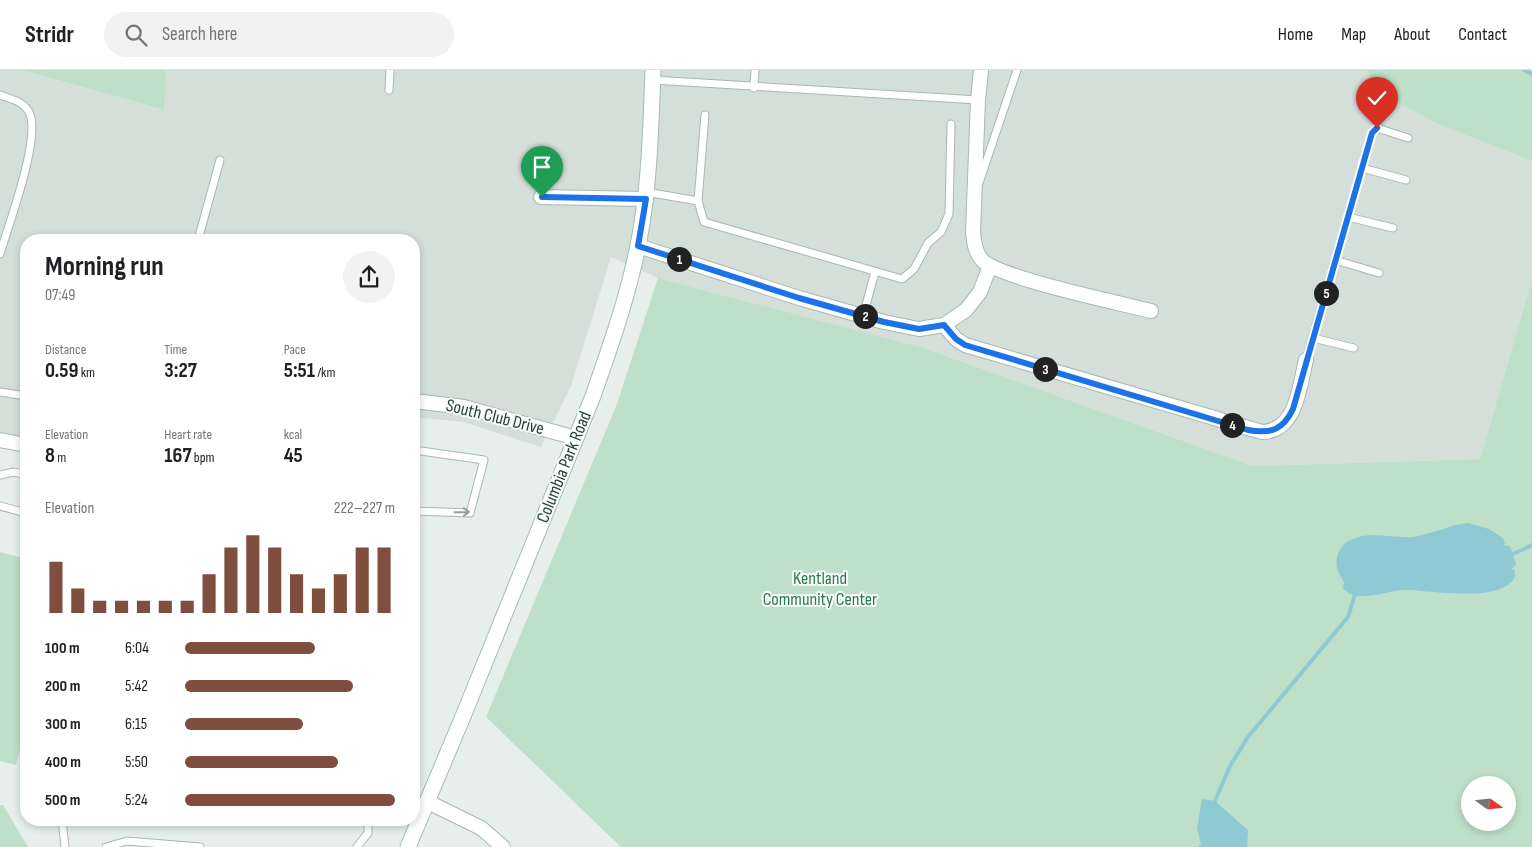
<!DOCTYPE html>
<meta charset="utf-8">
<style>
body{margin:0;font-family:"Sofia Sans Condensed",sans-serif;background:#f2f2f2;color:#202124;height:100vh;display:flex;flex-direction:column;font-size:19px;white-space:nowrap}
*{box-sizing:border-box;margin:0}
p{font-size:16px;color:#757577}
.icon{flex:none;width:28px;height:28px;fill:none;stroke:currentColor;stroke-width:2;stroke-linecap:round;stroke-linejoin:round}
.map{position:relative;flex:1;overflow:hidden}
.side{position:absolute;left:20px;top:164px;width:400px;height:592px;display:flex;flex-direction:column;background:#fff;border-radius:20px;box-shadow:0 2px 8px #0003}
.side>*{flex:none}
.needle{width:32px;rotate:105deg}
.fabs{position:absolute;left:1461px;top:706px;display:grid;gap:10px}
.fabs a{display:grid;place-items:center;width:55px;height:55px;border-radius:50%;background:#fff;box-shadow:0 2px 8px #0003;font-size:25px}
.pin{position:absolute;display:grid;place-items:center;width:42px;height:42px;color:#fff;margin:-51px -21px;border-radius:50% 50% 50% 0;rotate:-45deg;box-shadow:0 0 5px #0007}
.pin .icon{rotate:45deg}
.km{position:absolute;width:25px;height:25px;margin:-12px;border-radius:50%;background:#222;color:#fff;font-size:14px;line-height:25px;text-align:center}
.round{display:grid;place-items:center;flex:none;width:52px;height:52px;border-radius:26px;background:#f2f2f2}
.head{display:flex;align-items:center;justify-content:space-between;height:85px;padding:0 25px}
h1{font-size:28px;font-weight:700;line-height:38px}
.metrics{display:grid;grid-template-columns:repeat(3,1fr);gap:8px;height:85px;padding:5px 25px}
.metrics div{display:grid;align-content:center}
.metrics b{font-size:21px;font-weight:700}
.metrics small{font-size:14px;font-weight:400}
.metrics p{font-size:14px}
.chart{height:140px;padding:10px 25px}
.chart p{display:flex;justify-content:space-between}
.chart svg{width:100%;height:90px;margin-top:5px;stroke:#7f4e3f;stroke-width:6}
ul{padding:0 25px;list-style:none;font-size:16px}
li{display:grid;grid-template-columns:80px 60px 1fr;align-items:center;height:38px}
li i{height:12px;border-radius:6px;background:#7f4e3f}
header{display:flex;align-items:center;gap:30px;box-sizing:border-box;height:70px;padding:0 25px;background:#fff;border-bottom:1px solid #e0e0e0}
header strong{font-size:24px}
nav{display:flex;gap:28px;margin-inline-start:auto;font-size:18px}
.search{width:350px;height:45px;background:#f2f2f2;display:flex;align-items:center;gap:12px;box-sizing:border-box;padding:0 18px;border-radius:28px;color:#757577;font-size:19px}
.map>svg:first-child{display:block}
</style>
<header>
<strong>Stridr</strong>
<div class="search"><svg class="icon" aria-label="search" viewBox="0 0 24 24"><circle cx="10" cy="10" r="6"/><path d="M15 15l6 6"/></svg>Search here</div>
<nav><a>Home</a><a>Map</a><a>About</a><a>Contact</a></nav>
</header>
<div class="map">
<svg width="1532" height="777" viewBox="0 0 1532 777">
<rect width="100%" height="100%" fill="#e6efeb"/>
<path fill="#d4dfda" d="M0 0H21L163 40 166 0H1368L1373 18 1435 53 1532 91V209L1480 389 1253 396 924 278 658 208 611 187 571 316 541 377 463 352 414 347V170H26V376H0Z"/>
<g fill="#bfe0c8" fill-rule="evenodd">
<path d="M21 0H166L164 40Z"/>
<path d="M1368 0H1532V91L1435 53 1373 18Z"/>
<path d="M658 208 924 278 1253 396 1480 389 1532 209V777H621L486 647 617 334ZM1470 715H1508V752H1470Z"/>
<path d="M0 482 26 489V657L16 695 0 691Z"/>
<path d="M0 735H3L28 777H0Z"/>
</g>
<g fill="#8ec9d4">
<path d="M1468 453 1489 459 1503 468 1505 474 1503 475 1510 476 1516 494 1511 500 1514 499 1515 507C1501 534 1430 520 1406 520 1388 519 1357 536 1343 518L1344 513C1343 509 1340 507 1339 503 1335 495 1336 485 1341 478 1357 457 1392 469 1413 467 1433 464 1449 455 1468 453Z"/>
<path d="M1202 729 1215 731 1248 760 1247 777H1198L1201 774 1197 758Z"/>
</g>
<g fill="none" stroke-linecap="round" stroke-linejoin="round">
<g stroke="#8ec9d4" stroke-width="4">
<path d="M1524 0 1532 4"/>
<path d="M1513 484 1532 475"/>
<path d="M1215 731 1230 696 1248 667 1348 547 1355 524"/>
</g>
<g stroke="#a8b8b2" stroke-width="9">
<g id="lane">
<path d="M653 10 978 30"/>
<path d="M754 18 755 0"/>
<path d="M389 20 390 0"/>
<path d="M0 25C11 29 23 31 29 42 42 66 8 156 0 184"/>
<path d="M1362 98 1406 110"/>
<path d="M979 113 1017 0"/>
<path d="M646 122 698 131 704 152 902 209 914 199 928 173 941 162 949 144 951 54"/>
<path d="M541 127 543 103"/>
<path d="M698 131 705 45"/>
<path d="M1348 147 1393 158"/>
<path d="M198 170 220 90"/>
<path d="M1335 190 1379 203"/>
<path d="M863 246 875 202"/>
<path d="M1313 268 1354 278"/>
<path d="M1306 290 1372 63 1377 58 1408 68"/>
<path d="M0 322 26 326"/>
<path d="M414 380 484 390 470 443 414 441"/>
<path d="M0 405 14 402 26 405"/>
<path d="M0 436 26 443"/>
<path d="M62 750 65 777"/>
<path d="M106 777 127 771 200 777"/>
<path d="M357 777 368 763V750"/>
</g>
</g>
<g stroke="#a8b8b2" stroke-width="16">
<g id="street">
<path d="M981 0 978 30 973 162C974 172 975 182 982 190 999 208 1120 233 1151 241"/>
<path d="M541 127 646 129"/>
<path d="M638 176 799 228 884 252 919 259 944 255 966 240 980 222 990 196"/>
<path d="M944 255 956 269 965 275 1262 362C1297 361 1299 317 1306 290"/>
<path d="M414 331 464 337 576 368"/>
<path d="M0 370 26 375"/>
<path d="M428 732 481 758 503 777"/>
</g>
</g>
<g stroke="#a4bbb3" stroke-width="17">
<path id="secondary" d="M408 777 464 644 593 326C613 269 633 212 642 153 650 102 651 51 653 0"/>
</g>
<use href="#lane" stroke="#fff" stroke-width="7"/>
<use href="#street" stroke="#fff" stroke-width="14"/>
<use href="#secondary" stroke="#fff" stroke-width="15"/>
</g>
<defs><path id="oneway-shaft" d="M-6 0H5M1.5-3L5.5 0L1.5 3" fill="none" stroke-width="1.6" stroke-linecap="round" stroke-linejoin="round" transform="scale(1.25)"/></defs>
<use stroke="#92a09c" href="#oneway-shaft" transform="translate(462 442) rotate(-1)"/>
<g fill="none" stroke-linecap="round" stroke-linejoin="round">
<g stroke="#fff" stroke-width="10">
<path id="route" d="M542 127 646 129 638 176 799 228 884 252 919 259 944 255 956 269 965 275 1248 360C1271 364 1283 360 1293 339L1372 63 1377 58"/>
</g>
<use href="#route" stroke="#1a73e8" stroke-width="6"/>
</g>
<g text-anchor="middle" dominant-baseline="central" stroke-width="4" stroke-linejoin="round" paint-order="stroke">
<g font-size="18" fill="#24423a" stroke="#f7fbf9">
<text transform="translate(495 347) rotate(14)">South Club Drive</text>
<text transform="translate(564 397) rotate(-68)">Columbia Park Road</text>
</g>
<g font-size="18" fill="#2d7a4b" stroke="#f7fbf9">
<text x="820" y="508">Kentland<tspan x="820" dy="21">Community Center</tspan></text>
</g>
</g>
</svg>
<div class="fabs">
<a><svg class="needle" viewBox="-14 -14 28 28"><path d="M0-13l5 13h-10z" fill="#e53935"/><path d="M0 13l5-13h-10z" fill="#757577"/></svg></a>
</div>
<div class="pin" style="left:542px;top:127px;background:#1e9e55"><svg class="icon" aria-label="arrive" viewBox="0 0 24 24"><path d="M6 21V4h12l-3 4 3 4H6"/></svg></div>
<div class="pin" style="left:1377px;top:58px;background:#d93025"><svg class="icon" aria-label="check" viewBox="0 0 24 24"><path d="M5 12l5 5 9-10"/></svg></div>
<b class="km" style="left:679px;top:189px">1</b>
<b class="km" style="left:865px;top:246px">2</b>
<b class="km" style="left:1045px;top:299px">3</b>
<b class="km" style="left:1232px;top:355px">4</b>
<b class="km" style="left:1326px;top:223px">5</b>
<section class="side">
<div class="head"><div><h1>Morning run</h1><p>07:49</p></div><a class="round"><svg class="icon" aria-label="share" viewBox="0 0 24 24"><path d="M12 15V3M7 8l5-5 5 5M5 13v7h14v-7"/></svg></a></div>
<div class="metrics">
<div><p>Distance</p><b>0.59<small> km</small></b></div>
<div><p>Time</p><b>3:27</b></div>
<div><p>Pace</p><b>5:51<small> /km</small></b></div>
</div>
<div class="metrics">
<div><p>Elevation</p><b>8<small> m</small></b></div>
<div><p>Heart rate</p><b>167<small> bpm</small></b></div>
<div><p>kcal</p><b>45</b></div>
</div>
<div class="chart"><p><span>Elevation</span>222–227 m</p>
<svg viewBox="0 0 160 44" preserveAspectRatio="none"><path d="M5 44V19M15 44V32M25 44V38M35 44V38M45 44V38M55 44V38M65 44V38M75 44V25M85 44V12M95 44V6M105 44V12M115 44V25M125 44V32M135 44V25M145 44V12M155 44V12"/></svg>
</div>
<ul>
<li><b>100 m</b>6:04<i style="width:62%"></i></li>
<li><b>200 m</b>5:42<i style="width:80%"></i></li>
<li><b>300 m</b>6:15<i style="width:56%"></i></li>
<li><b>400 m</b>5:50<i style="width:73%"></i></li>
<li><b>500 m</b>5:24<i style="width:100%"></i></li>
</ul>
</section>
</div>
